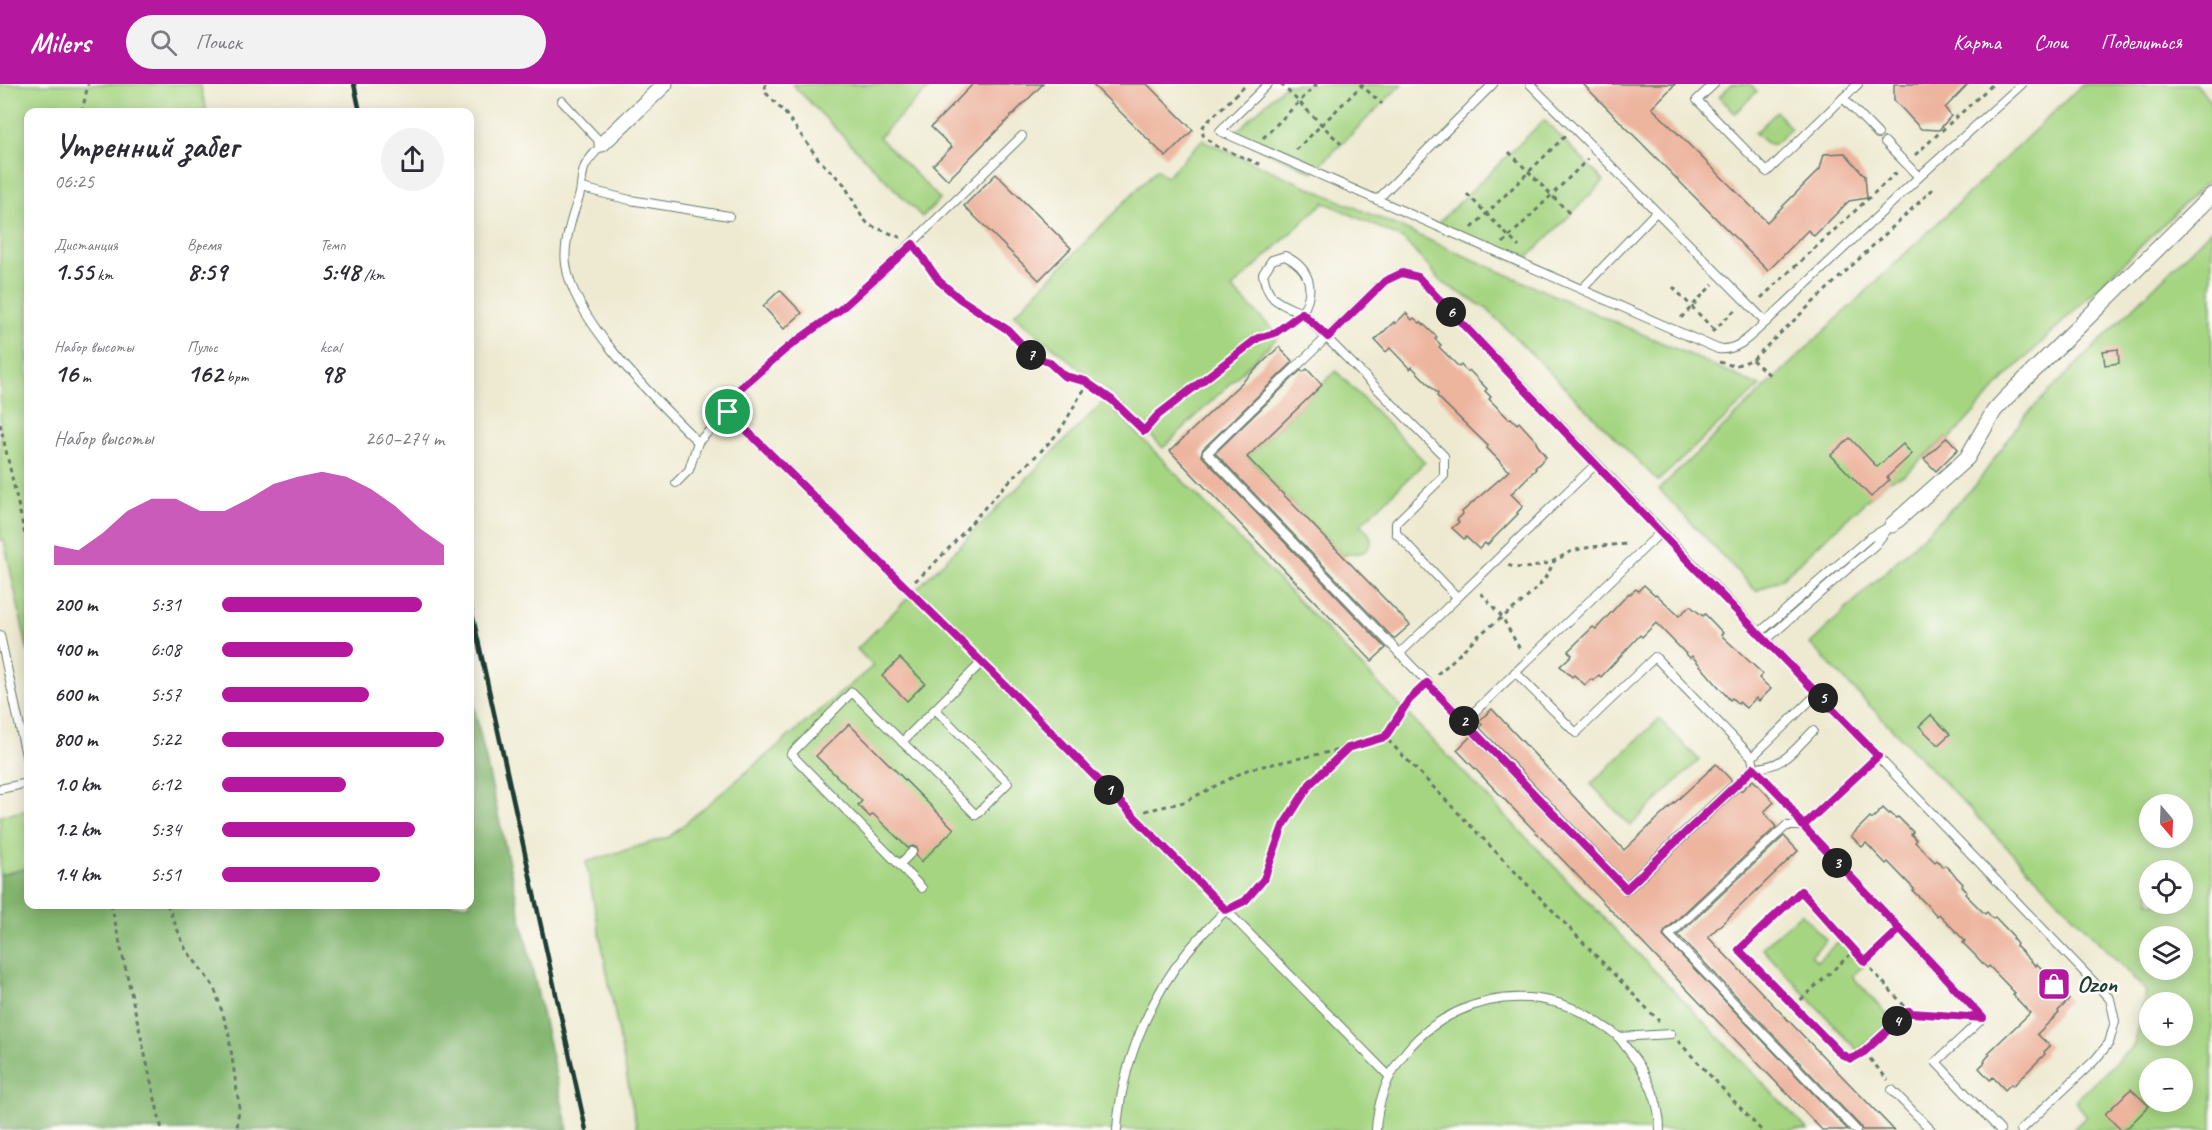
<!DOCTYPE html>
<html lang="ru">
<meta charset="utf-8">
<style>
body{margin:0;font-family:Caveat,sans-serif;background:#f2f2f3;color:#2b2b33;height:100vh;display:flex;flex-direction:column;font-size:22px;white-space:nowrap}
*{box-sizing:border-box;margin:0}
p{font-size:20px;color:#7c7c81}
.icon{flex:none;width:33px;height:33px;fill:none;stroke:currentColor;stroke-width:2;stroke-linecap:round;stroke-linejoin:round}
.map{position:relative;flex:1;overflow:hidden}
.details{position:absolute;left:24px;top:24px;width:450px;height:801px;display:flex;flex-direction:column;background:#fff;border-radius:12px;box-shadow:0 3px 15px #0003}
.details>*{flex:none}
.needle{width:39px;rotate:161deg}
.fabs{position:absolute;left:2139px;top:710px;display:grid;gap:12px}
.fabs a{display:grid;place-items:center;width:54px;height:54px;border-radius:50%;background:#fff;box-shadow:0 3px 15px #0003;font-size:30px}
.pin{position:absolute;display:grid;place-items:center;width:51px;height:51px;color:#fff;margin:-26px;border:3px solid #fff;border-radius:50%;box-shadow:0 2px 6px #0007}
.km{position:absolute;width:30px;height:30px;margin:-15px;border-radius:50%;background:#222;color:#fff;font-size:16px;line-height:30px;text-align:center}
.round{display:grid;place-items:center;flex:none;width:63px;height:63px;border-radius:32px;background:#f2f2f3}
.overview{display:flex;align-items:center;justify-content:space-between;height:102px;padding:0 30px}
h1{font-size:33px;font-weight:800;line-height:45px}
.figures{display:grid;grid-template-columns:repeat(3,1fr);gap:9px;height:102px;padding:6px 30px}
.figures div{display:grid;align-content:center}
.figures b{font-size:26px;font-weight:800}
.figures small{font-size:16px;font-weight:400}
.figures p{font-size:16px}
.chart{height:168px;padding:12px 30px}
.chart p{display:flex;justify-content:space-between}
.chart svg{width:100%;height:108px;margin-top:6px;fill:#b5179e;opacity:.7}
ul{padding:0 30px;list-style:none;font-size:20px}
li{display:grid;grid-template-columns:96px 72px 1fr;align-items:center;height:45px}
li i{height:15px;border-radius:8px;background:#b5179e}
header{display:flex;align-items:center;gap:36px;box-sizing:border-box;height:84px;padding:0 30px;background:#b5179e;color:#fff}
header strong{font-size:28px}
nav{display:flex;gap:33px;margin-inline-start:auto;font-size:21px}
.search{width:420px;height:54px;background:#f2f2f3;display:flex;align-items:center;gap:15px;box-sizing:border-box;padding:0 21px;border-radius:33px;color:#7c7c81;font-size:22px}
.map>svg:first-child{display:block}
</style>
<header>
<strong>Milers</strong>
<div class="search"><svg class="icon" aria-label="search" viewBox="0 0 24 24"><circle cx="10" cy="10" r="6"/><path d="M15 15l6 6"/></svg>Поиск</div>
<nav><a>Карта</a><a>Слои</a><a>Поделиться</a></nav>
</header>
<div class="map">
<svg width="2212" height="1046" viewBox="0 0 2212 1046">
<rect width="100%" height="100%" fill="#fdfcf7"/>
<filter id="ink" filterUnits="userSpaceOnUse"><feTurbulence type="fractalNoise" baseFrequency=".0167" numOctaves="2"/><feDisplacementMap in="SourceGraphic" scale="12" xChannelSelector="R" yChannelSelector="G"/><feConvolveMatrix kernelMatrix="1 2 1 2 8 2 1 2 1" color-interpolation-filters="sRGB"/></filter>
<filter id="wash" filterUnits="userSpaceOnUse"><feTurbulence type="fractalNoise" baseFrequency=".008" numOctaves="4" result="noise"/><feDisplacementMap in="SourceGraphic" scale="24" xChannelSelector="R" yChannelSelector="G"/><feGaussianBlur stdDeviation="1.35" result="paint"/><feColorMatrix in="noise" values="0 0 0 0 0 0 0 0 0 0 0 0 0 0 0 0 0 1.4 0 .05"/><feComposite in="paint" operator="in"/></filter>
<g filter="url(#wash)">
<rect width="100%" height="100%" fill="#eeead2"/>
<g fill="#a6d582" stroke="#62895b" stroke-width="1.5" fill-rule="evenodd">
<path d="M0 0H200L207 28H28V568L4 456H0Z"/>
<path d="M792 0H933L879 53 940 115 922 133Z"/>
<path d="M1286 0H1402L1313 88 1232 52Z"/>
<path d="M1732 0H1750L1757 7 1735 29 1719 13Z"/>
<path d="M2083 0H2195L2212 18V93L2007 292 1949 356 1947 353 1904 391 1889 396 1781 495 1756 507 1659 405Z"/>
<path d="M1777 28 1791 45 1773 61 1765 58 1755 49Z"/>
<path d="M1544 36 1604 97 1522 179 1435 142Z"/>
<path d="M1202 56 1760 302 1658 397 1487 225 1443 199 1403 155 1324 118 1232 204 1279 252 1163 364 1115 314 1014 231 1157 85 1166 93Z"/>
<path d="M2212 145V1046H2072L2087 1032 2075 1017 2134 961 2146 907 1810 560 1976 401 2023 334ZM2150 720H2182V753H2150ZM2150 786H2182V819H2150ZM2150 852H2182V885H2150ZM2150 918H2182V951H2150ZM2150 984H2182V1017H2150Z"/>
<path d="M1336 287 1425 378 1360 441C1370 447 1377 461 1363 468 1356 471 1350 468 1343 472L1247 373Z"/>
<path d="M1105 316 1808 1046H637L586 778 669 753 873 582 857 565Z"/>
<path d="M1659 635 1699 676 1630 742 1591 700Z"/>
<path d="M28 726V784L0 791V732Z"/>
<path d="M1801 829 1826 856 1811 871 1817 877 1844 853 1868 878 1852 892 1892 936 1858 967 1762 864Z"/>
</g>
<path fill="#84b670" stroke="#527a52" stroke-width="1.5" d="M470 604 568 1046H0V791L28 784V820H470Z"/>
<g id="blocks">
<g fill="#edb49e">
<path d="M973 0H1043L948 96 933 81 952 63 931 43Z"/>
<path d="M1092 0H1147L1193 46 1166 73Z"/>
<path d="M1583 0H1675L1652 24 1767 138 1820 85 1824 70 1845 69 1865 92 1867 114 1849 117 1814 152 1808 146 1768 187Z"/>
<path d="M1894 0H1968L1945 24 1951 32 1939 46 1921 45 1894 16Z"/>
<path d="M996 90 1071 164 1039 196 964 122Z"/>
<path d="M780 206 802 229 784 245 763 222Z"/>
<path d="M1406 229 1412 236 1414 234 1420 239 1421 238 1437 253 1435 255 1441 261 1439 263 1459 283 1461 281 1467 288 1469 286 1487 305 1485 307 1491 313 1489 315 1509 335 1511 334 1517 340 1519 338 1537 358 1536 359 1546 373 1535 384 1536 385 1511 410 1523 422 1517 429 1518 430 1487 461 1485 459 1479 465 1466 453 1464 455 1452 444 1459 438 1457 436 1463 430 1462 428 1509 387 1487 364 1488 362 1437 312 1438 310 1412 283 1410 285 1390 264 1386 268 1375 256 1394 238 1395 240Z"/>
<path d="M1279 263 1293 278 1203 365 1201 371 1386 564 1372 577 1170 367Z"/>
<path d="M2118 265 2119 279 2105 281 2103 267Z"/>
<path d="M1307 285 1322 301 1247 373 1410 541 1394 555 1215 369 1301 286 1303 288Z"/>
<path d="M1947 353 1958 365 1936 387 1924 375Z"/>
<path d="M1850 354 1877 383 1903 360 1912 370 1887 393 1889 396 1871 413 1831 371Z"/>
<path d="M1644 501 1655 511 1656 510 1679 532 1690 522 1703 532 1705 530 1723 549 1721 551 1763 590 1759 594 1771 605 1759 617 1756 614 1746 624 1739 618 1738 620 1732 614 1730 616 1692 572 1690 574 1656 539 1642 553 1640 551 1601 593 1599 591 1593 597 1591 595 1585 601 1574 591 1572 593 1560 582 1572 571 1568 567 1593 543 1596 545 1629 509 1630 510 1636 505 1638 507Z"/>
<path d="M900 574 925 599 907 617 882 592Z"/>
<path d="M1492 625 1624 766 1716 680 1732 697 1626 797 1480 644 1482 641 1479 637Z"/>
<path d="M1931 631 1950 650 1938 661 1919 642Z"/>
<path d="M849 640 954 745 921 778 916 772 917 764 913 762 908 764 873 730 870 733 858 721 862 717 816 672Z"/>
<path d="M1471 652 1625 811 1630 809 1740 705 1741 707 1753 696 1774 718 1764 728 1776 743 1665 847 1663 852 1848 1046H1822L1457 666Z"/>
<path d="M1883 724 1889 730 1890 729 1896 734 1898 733 1913 748 1911 750 1917 756 1915 758 1935 778 1937 776 1943 783 1945 781 1963 800 1962 802 1967 808 1965 810 1985 830 1987 828 1993 835 1995 833 2013 852 2012 854 2017 860 2016 862 2036 882 2037 880 2044 887 2045 885 2061 901 2059 903 2069 916 2058 927 2059 929 2037 950 2050 962 2044 968 2045 970 2013 1002 2011 1000 2005 1006 1993 993 1990 996 1979 984 1985 978 1984 977 1990 970 1988 969 2030 929 2013 911 2015 909 1989 882 1987 884 1975 871 1963 859 1965 857 1939 830 1937 832 1925 819 1913 807 1914 805 1888 778 1886 780 1866 759 1862 763 1851 752 1870 733 1872 735Z"/>
<path d="M1784 752 1798 767 1708 853 1894 1046H1862L1860 1042 1678 851Z"/>
<path d="M2131 1005 2149 1022 2125 1046H2121L2105 1030Z"/>
</g>
</g>
</g>
<g filter="url(#ink)">
<use href="#blocks" fill-opacity="0" stroke="#677a6b" stroke-width="1.5"/>
<g fill="none" stroke-linecap="round" stroke-linejoin="round">
<g stroke="#677a6b" stroke-width="10">
<g id="service">
<path d="M1268 0 1220 47 1718 265C1739 267 1751 251 1766 238"/>
<path d="M1530 0 1766 238 1919 93"/>
<path d="M1714 0 1697 16 1767 88 1843 14"/>
<path d="M1858 0 1843 14 1878 50"/>
<path d="M562 17 602 60C597 67 589 74 585 82 581 91 582 103 579 113 572 132 563 159 566 180 572 236 659 319 698 358"/>
<path d="M1885 58 1919 93 2022 0"/>
<path d="M582 104 630 116 729 132"/>
<path d="M1377 116 1493 0"/>
<path d="M1582 205 1656 128"/>
<path d="M1302 229C1316 205 1310 184 1285 172L1272 176 1263 190C1268 217 1278 219 1302 229L1444 372V392L1396 439V449L1457 513"/>
<path d="M728 328 1010 606 1389 992"/>
<path d="M676 399 689 386 698 358 728 328 737 307 787 264 841 225 871 199 1022 52"/>
<path d="M1759 549 1869 454 1892 441"/>
<path d="M0 551 28 681"/>
<path d="M1766 556 1875 461 1887 446"/>
<path d="M1399 570 1596 380"/>
<path d="M1515 588 1576 649 1655 573 1752 673 1818 609"/>
<path d="M1464 638 1661 448"/>
<path d="M902 658 982 578"/>
<path d="M1752 673 1754 684 1626 805 1207 369 1385 197 1402 189 1418 193 2110 915 2115 937 2109 959 2094 977 2021 1046"/>
<path d="M1754 684C1784 683 1793 667 1813 647"/>
<path d="M0 705 28 699"/>
<path d="M1803 742 1983 934 1936 978 2000 1046"/>
<path d="M900 780 912 768"/>
<path d="M922 804 791 670 852 608 976 731 1008 699 935 625"/>
<path d="M1618 953 1671 950"/>
<path d="M1892 1006 1931 1046"/>
<path d="M1117 1046C1121 984 1148 915 1188 867 1200 852 1213 839 1226 826"/>
<path d="M1376 1046C1382 936 1511 877 1599 939 1605 944 1613 947 1618 953 1623 958 1627 965 1632 971 1648 992 1660 1019 1660 1046"/>
<path d="M1856 1046 1669 851 1786 742H1803L1878 672"/>
</g>
</g>
<g stroke="#677a6b" stroke-width="17">
<g id="minor">
<path d="M602 60 665 0"/>
<path d="M1892 441 1967 374 1994 327 2005 315 2212 111"/>
</g>
</g>
<g stroke="#677a6b" stroke-width="3" stroke-dasharray="4.5 4.5" stroke-linecap="butt">
<path d="M765 0 766 9 785 29 820 77 844 100 862 133 869 141 902 154"/>
<path d="M1281 0 1341 60"/>
<path d="M1360 0 1382 20"/>
<path d="M1244 3 1205 40 1202 44 1203 51 1214 61 1264 82"/>
<path d="M82 28 88 0"/>
<path d="M1263 54 1317 0"/>
<path d="M1296 66 1363 0"/>
<path d="M1509 68 1571 131"/>
<path d="M1915 71 1993 0"/>
<path d="M1467 110 1519 163"/>
<path d="M1472 144 1565 52"/>
<path d="M1503 159 1588 75"/>
<path d="M918 168 939 197 960 215 1008 246 1031 271 1051 279 1064 292 1085 297 1112 316 1144 347 1158 331 1258 254 1275 249 1291 237"/>
<path d="M1673 203 1714 246"/>
<path d="M1761 214 1897 88"/>
<path d="M1681 234 1713 200"/>
<path d="M1712 248 1737 224"/>
<path d="M1752 276 1771 292"/>
<path d="M1719 278 1734 282 1752 276 1932 106 1928 102"/>
<path d="M0 340 28 464"/>
<path d="M1508 481C1521 487 1541 482 1554 477 1562 473 1568 468 1576 466 1593 462 1611 461 1629 460"/>
<path d="M915 497C946 471 970 439 998 409 1017 388 1038 372 1057 350 1070 334 1075 315 1089 300"/>
<path d="M1481 509 1502 533 1521 567"/>
<path d="M1437 590C1452 579 1464 564 1478 552 1505 529 1541 511 1554 477"/>
<path d="M1419 606 1409 616 1385 653 1659 937"/>
<path d="M1766 696 1785 716 1794 730"/>
<path d="M1145 727 1184 718 1249 685 1348 664 1385 653"/>
<path d="M111 820 162 1046"/>
<path d="M167 820 185 864 214 903 228 946 239 1021 237 1046"/>
<path d="M1237 820 1245 817 1264 795 1283 743 1310 700 1347 665"/>
<path d="M1865 878 1892 853"/>
<path d="M1794 922 1854 867"/>
<path d="M1909 927 1864 968 1851 975 1841 970 1739 866 1801 807 1909 927 1911 929 1964 932"/>
<path d="M1678 957 1761 1046"/>
<path d="M1864 968 1888 996"/>
</g>
<use href="#service" stroke="#fff" stroke-width="8"/>
<use href="#minor" stroke="#fff" stroke-width="15"/>
<g stroke="#1f3d34" stroke-width="4.5">
<path d="M354 0 360 28"/>
<path d="M470 520 586 1046"/>
</g>
</g>
</g>
<g fill="none" stroke-linecap="round" stroke-linejoin="round" filter="url(#ink)">
<g stroke="#fff" stroke-width="12">
<path id="route" d="M728 328 1010 606 1226 826 1245 817 1264 795 1283 742 1310 700 1348 664 1385 653 1409 616 1427 599 1626 805 1754 684 1785 716 1803 742 1900 845 1865 878 1801 807 1739 866 1841 970 1851 975 1864 968 1909 927 1911 929 1983 934 1803 742 1878 672 1660 448 1418 193 1402 189 1385 197 1328 253 1302 229 1275 249 1258 254 1158 331 1144 347 1112 316 1085 297 1064 292 1050 279 1031 270 1008 246 960 215 939 197 913 160 841 225 787 264 737 307 728 328"/>
</g>
<use href="#route" stroke="#b5179e" stroke-width="8"/>
</g>
<defs>
<g id="shop-square" transform="scale(1.725)"><rect x="-9" y="-9" width="18" height="18" rx="4" fill="#b5179e" stroke="#fdfcf7"/><path d="M-5-2.5h2.3a2.7 3.5 0 0 1 5.4 0H5L5.5 6h-11ZM-1.5-2.5h3a1.5 2.3 0 0 0-3 0Z" fill="#fff"/></g>
</defs>
<g fill-rule="evenodd">
<use href="#shop-square" x="2054" y="900"/>
</g>
<g text-anchor="middle" dominant-baseline="central" stroke-width="5" stroke-linejoin="round" paint-order="stroke">
<g font-size="24" font-weight="bold" fill="#1f3d34" stroke="#fdfcf7" text-anchor="start">
<text x="2077" y="900">Ozon</text>
</g>
</g>
</svg>
<div class="fabs">
<a><svg class="needle" viewBox="-14 -14 28 28"><path d="M0-13l5 13h-10z" fill="#e53935"/><path d="M0 13l5-13h-10z" fill="#7c7c81"/></svg></a>
<a><svg class="icon" aria-label="locate" viewBox="0 0 24 24"><circle cx="12" cy="12" r="6"/><path d="M12 2v4M12 18v4M2 12h4M18 12h4"/></svg></a>
<a><svg class="icon" aria-label="layers" viewBox="0 0 24 24"><path d="M12 4l9 5-9 5-9-5zM3 14l9 5 9-5"/></svg></a>
<a>+</a>
<a>−</a>
</div>
<div class="pin" style="left:728px;top:328px;background:#1e9e55"><svg class="icon" aria-label="arrive" viewBox="0 0 24 24"><path d="M6 21V4h12l-3 4 3 4H6"/></svg></div>
<b class="km" style="left:1109px;top:706px">1</b>
<b class="km" style="left:1464px;top:637px">2</b>
<b class="km" style="left:1837px;top:779px">3</b>
<b class="km" style="left:1897px;top:937px">4</b>
<b class="km" style="left:1823px;top:614px">5</b>
<b class="km" style="left:1451px;top:228px">6</b>
<b class="km" style="left:1031px;top:271px">7</b>
<section class="details">
<div class="overview"><div><h1>Утренний забег</h1><p>06:25</p></div><a class="round"><svg class="icon" aria-label="share" viewBox="0 0 24 24"><path d="M12 15V3M7 8l5-5 5 5M5 13v7h14v-7"/></svg></a></div>
<div class="figures">
<div><p>Дистанция</p><b>1.55<small> km</small></b></div>
<div><p>Время</p><b>8:59</b></div>
<div><p>Темп</p><b>5:48<small> /km</small></b></div>
</div>
<div class="figures">
<div><p>Набор высоты</p><b>16<small> m</small></b></div>
<div><p>Пульс</p><b>162<small> bpm</small></b></div>
<div><p>kcal</p><b>98</b></div>
</div>
<div class="chart"><p><span>Набор высоты</span>260–274 m</p>
<svg viewBox="0 0 160 44" preserveAspectRatio="none"><path d="M0 44V36L10 38L20 31L30 22L40 17L50 17L60 22L70 22L80 17L90 11L100 8L110 6L120 8L130 13L140 20L150 29L160 36V44z"/></svg>
</div>
<ul>
<li><b>200 m</b>5:31<i style="width:90%"></i></li>
<li><b>400 m</b>6:08<i style="width:59%"></i></li>
<li><b>600 m</b>5:57<i style="width:66%"></i></li>
<li><b>800 m</b>5:22<i style="width:100%"></i></li>
<li><b>1.0 km</b>6:12<i style="width:56%"></i></li>
<li><b>1.2 km</b>5:34<i style="width:87%"></i></li>
<li><b>1.4 km</b>5:51<i style="width:71%"></i></li>
</ul>
</section>
</div>
